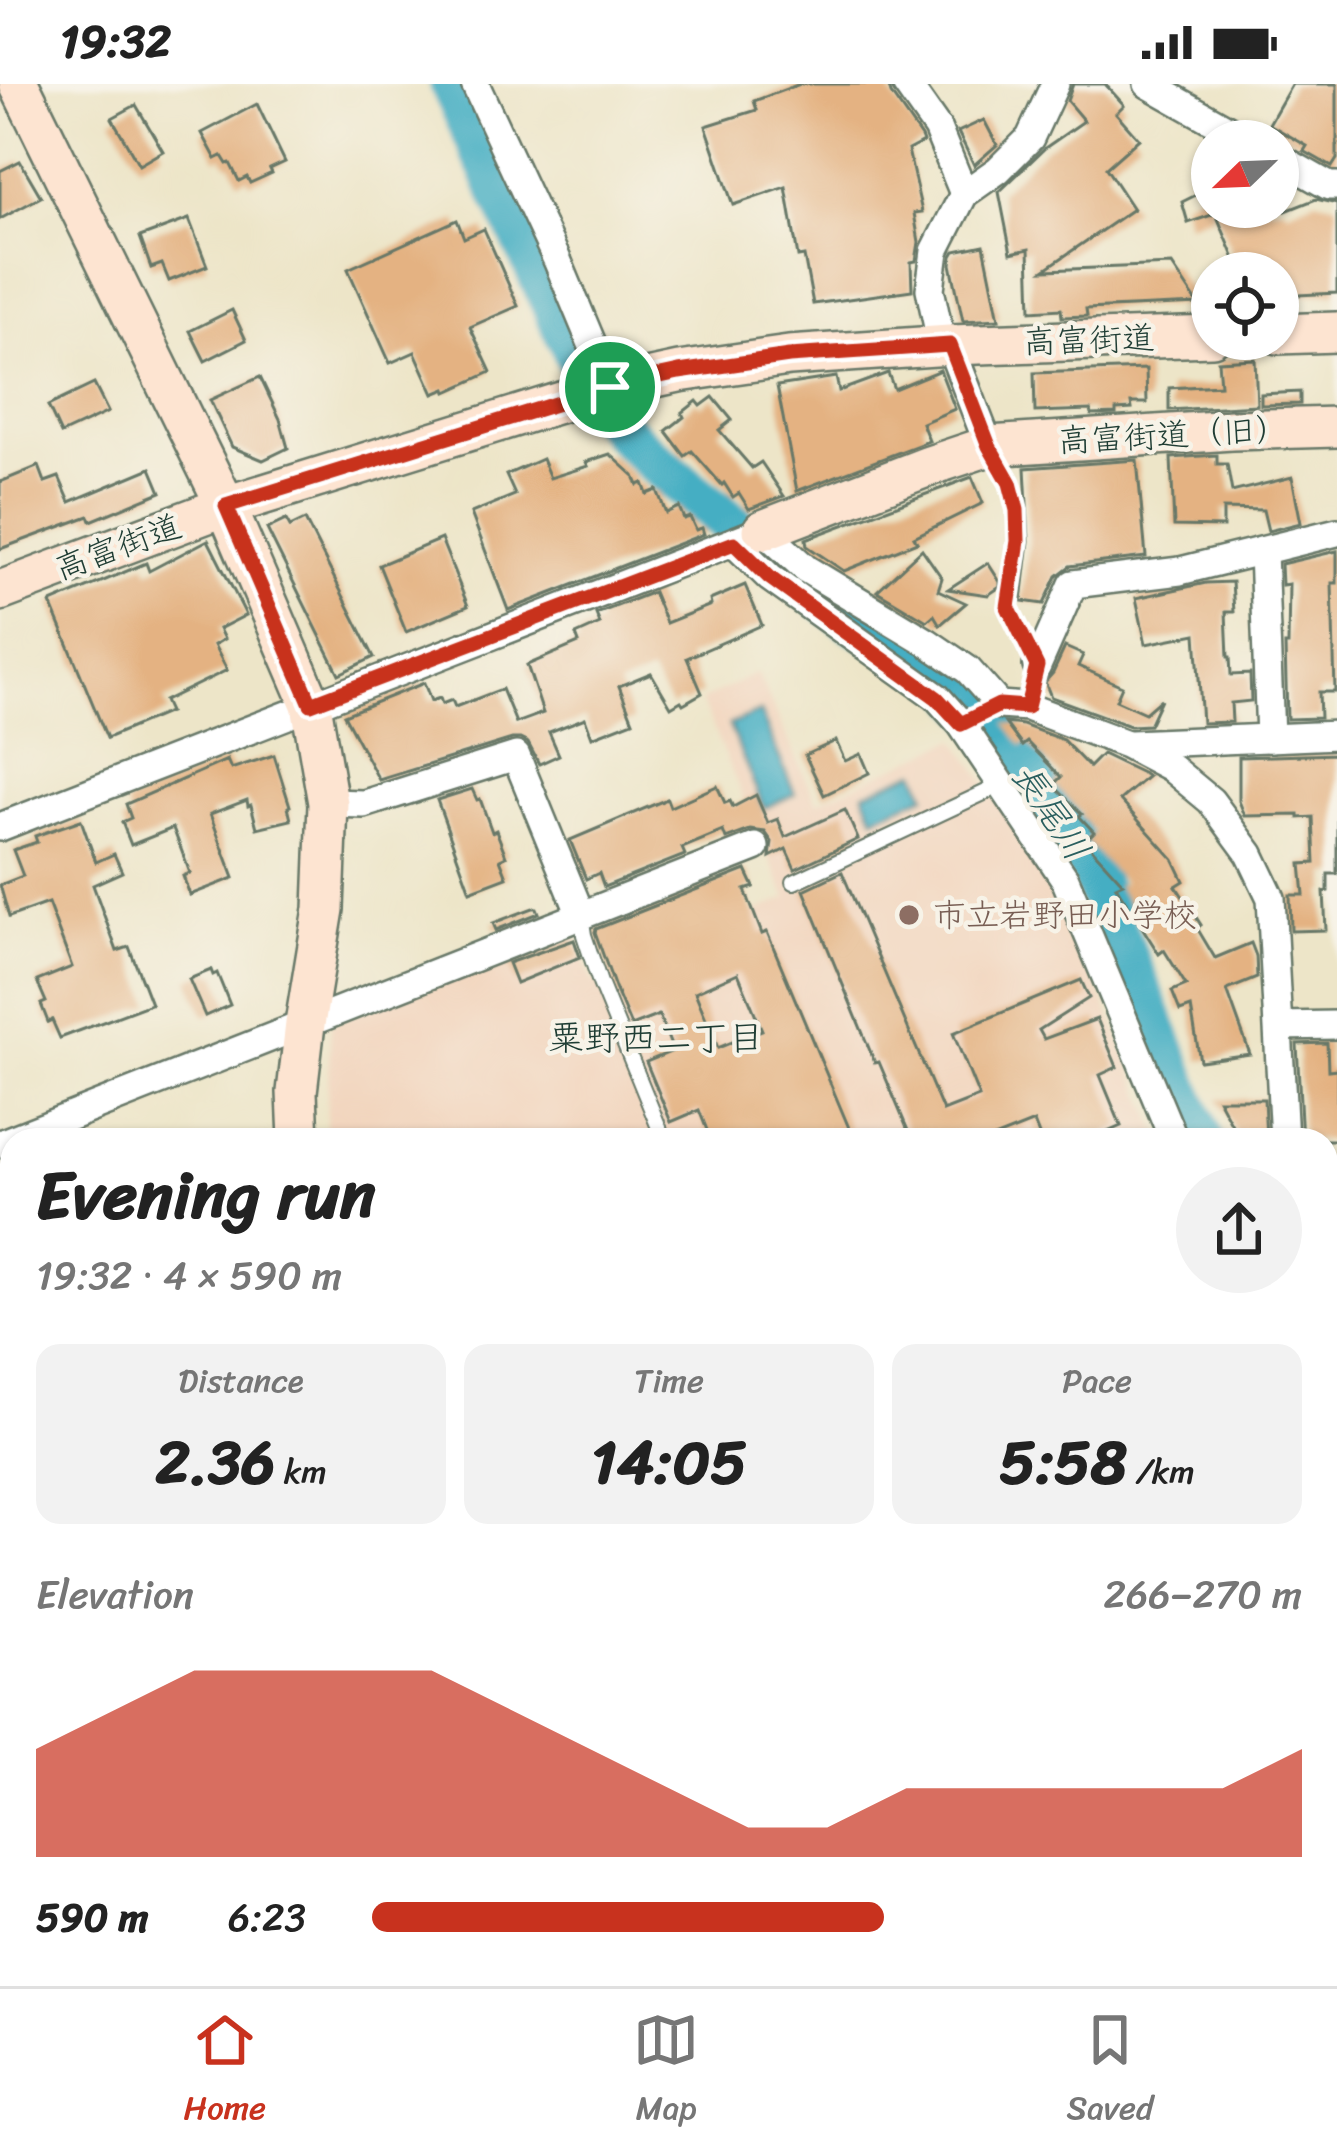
<!DOCTYPE html>
<meta charset="utf-8">
<style>
body{margin:0;font-family:Sriracha,"Klee One",sans-serif;background:#f2f2f2;color:#222;height:100vh;display:flex;flex-direction:column;font-size:45px;white-space:nowrap}
*{box-sizing:border-box;margin:0}
p{font-size:39px;color:#767676}
.icon{flex:none;width:66px;height:66px;fill:none;stroke:currentColor;stroke-width:2;stroke-linecap:round;stroke-linejoin:round}
.map{position:relative;flex:1;overflow:hidden}
.drawer{position:absolute;left:0px;top:1044px;width:1338px;height:858px;display:flex;flex-direction:column;background:#fff;border-radius:36px 36px 0 0;box-shadow:0 3px 9px #0004}
.drawer>*{flex:none}
.needle{width:78px;rotate:247deg}
.tools{position:absolute;left:1191px;top:36px;display:grid;gap:24px}
.tools a{display:grid;place-items:center;width:108px;height:108px;border-radius:50%;background:#fff;box-shadow:0 3px 9px #0004;font-size:60px}
.pin{position:absolute;display:grid;place-items:center;width:102px;height:102px;color:#fff;margin:-51px;border:6px solid #fff;border-radius:50%;box-shadow:0 3px 12px #0007}
.round{display:grid;place-items:center;flex:none;width:126px;height:126px;border-radius:63px;background:#f2f2f2}
.headline{display:flex;align-items:center;justify-content:space-between;height:204px;padding:0 36px}
h1{font-size:66px;font-weight:700;line-height:90px}
.figures{display:grid;grid-template-columns:repeat(3,1fr);gap:18px;height:204px;padding:12px 36px}
.figures div{display:grid;align-content:center;border-radius:24px;background:#f2f2f2;text-align:center}
.figures b{font-size:60px;font-weight:700}
.figures small{font-size:33px;font-weight:400}
.figures p{font-size:33px}
.chart{height:336px;padding:24px 36px}
.chart p{display:flex;justify-content:space-between}
.chart svg{width:100%;height:216px;margin-top:12px;fill:#c8321e;opacity:.7}
ul{padding:0 36px;list-style:none;font-size:39px}
li{display:grid;grid-template-columns:192px 144px 1fr;align-items:center;height:90px}
li i{height:30px;border-radius:15px;background:#c8321e}
.status{display:flex;justify-content:space-between;align-items:center;height:84px;padding:0 60px;background:#fff;direction:ltr}
.status svg{height:33px;fill:currentColor}
.tabs{display:flex;justify-content:space-around;align-items:center;height:168px;border-top:3px solid #e0e0e0;background:#fff;font-size:33px;color:#767676}
.tabs a{display:grid;justify-items:center;gap:6px}
.tabs .current{color:#c8321e}
.map>svg:first-child{display:block}
</style>
<div class="status"><b>19:32</b><svg viewBox="0 0 49 12"><path d="M0 12V9h3v3zM5 12V6h3v6zM10 12V3h3v9zM15 12V0h3v12zM26 1h20v11H26zM47 4h2v5h-2z"/></svg></div>
<div class="map">
<svg width="1337" height="1902" viewBox="0 0 1337 1902">
<rect width="100%" height="100%" fill="#f7f3e8"/>
<filter id="ink" filterUnits="userSpaceOnUse"><feTurbulence type="fractalNoise" baseFrequency=".00833" numOctaves="2"/><feDisplacementMap in="SourceGraphic" scale="24" xChannelSelector="R" yChannelSelector="G"/><feConvolveMatrix kernelMatrix="1 2 1 2 8 2 1 2 1" color-interpolation-filters="sRGB"/></filter>
<filter id="wash" filterUnits="userSpaceOnUse"><feTurbulence type="fractalNoise" baseFrequency=".004" numOctaves="4" result="noise"/><feDisplacementMap in="SourceGraphic" scale="48" xChannelSelector="R" yChannelSelector="G"/><feGaussianBlur stdDeviation="2.7" result="paint"/><feColorMatrix in="noise" values="0 0 0 0 0 0 0 0 0 0 0 0 0 0 0 0 0 1.4 0 .05"/><feComposite in="paint" operator="in"/></filter>
<g filter="url(#wash)">
<rect width="100%" height="100%" fill="#ede5c8"/>
<path fill="#f2d5be" d="M757 589 817 718 956 655 1054 798 1162 1056H325L331 940 569 848 576 853 593 899 787 814 701 617Z"/>
<g fill="#44aec3" stroke="#32767c" stroke-width="3">
<path d="M760 628 795 710 764 724 729 641Z"/>
<path d="M916 687 926 711 874 733 864 709Z"/>
</g>
<g fill="none" stroke-linecap="round" stroke-linejoin="round">
<g stroke="#44aec3" stroke-width="45">
<path d="M452 0 597 315C631 366 688 403 735 443"/>
<path d="M789 486 853 536 947 591 997 646 1089 784 1201 1056"/>
<path d="M1326 1315 1337 1319"/>
</g>
</g>
<g id="blocks">
<g fill="#e4b282" fill-rule="evenodd">
<path d="M800 0H888L891 10 921 53 923 58 908 66 922 128 914 129 919 158 916 177 911 178 912 206 813 220 804 172 798 173 786 103 733 121 706 42 757 26 754 17Z"/>
<path d="M1073 0H1105L1124 21 1116 29 1139 55 1106 84 1133 125 1044 186 1172 181 1198 220 1086 225 1087 232 1062 233 1061 225 1031 227 1029 165 1011 169 999 108 1045 64 1084 37 1067 17Z"/>
<path d="M1292 0H1337V75L1332 83 1304 67 1307 62 1269 40Z"/>
<path d="M257 20 285 78 270 85 272 89 250 99 247 93 239 97 230 79 227 80 222 72 216 75 202 49Z"/>
<path d="M136 21 163 67 139 81 112 34Z"/>
<path d="M984 36 997 61 974 81 958 48Z"/>
<path d="M20 77 41 113 0 135V87Z"/>
<path d="M1206 106 1212 122V131L1188 139 1182 118Z"/>
<path d="M1316 115 1337 120V209L1278 212V189H1241L1213 123H1285L1286 127Z"/>
<path d="M189 135 207 182 169 197 162 180 151 184 140 153Z"/>
<path d="M457 136 464 154 484 145 518 222 470 243 491 288 447 308 446 305 434 310 415 268 390 279 348 185Z"/>
<path d="M984 161 999 235 963 237 951 180 952 172 955 167Z"/>
<path d="M232 226 246 256 205 277 190 247Z"/>
<path d="M1255 275 1257 321 1169 326V304L1220 301 1218 277Z"/>
<path d="M1146 285 1147 319H1131L1132 325 1116 326V330L1092 331 1091 326 1035 328 1034 289Z"/>
<path d="M940 286 955 325 922 339 929 357 797 407 777 302 836 293 839 307 888 289 894 305Z"/>
<path d="M260 293 280 335 288 364 263 376 232 363 210 316Z"/>
<path d="M94 300 108 328 61 350 48 322Z"/>
<path d="M1300 308V320L1261 321V310Z"/>
<path d="M713 313 732 336 719 346 752 384 761 378 784 412 749 425 739 409 733 413 724 399 722 401 692 367 685 372 666 347 684 333 682 329 697 317 701 322Z"/>
<path d="M610 370 634 392 638 401 643 399 647 410 657 406 666 429 679 423 684 435 690 433 696 446 702 444 704 450 508 526 471 429 515 411 506 391 542 375 550 394 588 382 586 378Z"/>
<path d="M1217 371V380H1227L1232 408 1292 393 1301 439 1268 447 1263 426 1223 425V443L1174 442 1171 374Z"/>
<path d="M1137 376 1146 473 1070 482 1057 492 1044 520 1022 517 1029 457 1025 384Z"/>
<path d="M39 382 45 398 59 393 70 418 151 384 161 408 91 437 89 432 0 465V398Z"/>
<path d="M972 393 983 419 914 453 917 458 844 487 807 462 806 455Z"/>
<path d="M286 436 290 443 305 436 374 573 339 590 267 445Z"/>
<path d="M441 455 468 522 406 548 379 481Z"/>
<path d="M208 456 246 531 219 545 224 555 214 561 227 586 164 617 169 628 107 654 51 519 146 479 149 487Z"/>
<path d="M922 465 942 494 938 506 966 519 940 541 934 531 927 537 877 507Z"/>
<path d="M1337 467V499H1332L1335 608H1319L1320 634 1287 635 1285 561H1288L1289 500 1282 501 1281 480Z"/>
<path d="M988 479 1000 498V503L988 511 948 505Z"/>
<path d="M1232 498 1234 528H1226L1228 573H1230L1231 591 1250 590 1251 617 1231 619 1232 638 1202 639 1196 550 1146 560 1136 514 1206 499Z"/>
<path d="M745 501 762 541 687 574 702 609 683 620 681 617 671 623 651 589 619 602 633 637 592 653 585 634 549 648 559 671 539 680 528 659 520 655H512L379 696 344 631 424 599 431 617 440 614 442 620 452 616 455 623 502 605 516 639 543 629 527 581 579 559 576 551 600 540 596 530 653 508 666 539 711 521 710 516Z"/>
<path d="M1065 563 1083 571 1078 582 1122 602 1116 616 1145 629 1161 615 1149 641 1130 642 1051 613 1045 598 1053 589Z"/>
<path d="M1005 639 1023 641 1063 656 1089 683 1102 670 1148 692 1120 716 1174 776 1184 797 1176 802 1201 841 1197 844 1215 874 1251 859 1256 872 1257 894 1227 906 1250 970 1200 977 1191 923 1180 927 1172 907 1186 901 1164 866 1159 870 1116 802 1123 799 1085 757 1094 748 1079 732 1082 730 1053 701 1061 693 1027 658 1022 662Z"/>
<path d="M836 657 845 677 861 670 869 689 824 711 805 671Z"/>
<path d="M1337 670V790H1328V807L1324 808 1326 846 1291 847 1290 811H1304L1301 780 1315 779 1313 733 1299 734V731L1245 732 1239 717V673Z"/>
<path d="M274 671 290 722 288 723 291 736 257 744 251 721 248 722 247 716 210 730 234 794 190 811 183 792 190 789 173 744 131 761 122 738 131 734 126 720 227 676 231 685Z"/>
<path d="M717 702 725 719 730 717 733 723 756 711 768 739 778 735 785 753 845 726 858 755 795 785 786 765 770 773 772 758 765 748 750 746 726 755 723 747 682 764 685 771 604 803 599 789 586 795 570 756 667 715 670 723Z"/>
<path d="M472 705 477 716 480 715 492 748 496 746 506 772 500 775 507 793 470 807 437 716Z"/>
<path d="M81 736 96 778 114 770 122 788 93 801 117 867 129 863 151 920 60 954 52 936 48 938 41 920 46 918 37 897 72 883 48 819 9 833 0 801 23 792 13 766 37 758 35 752Z"/>
<path d="M746 786 754 803 745 806 762 850 767 848 854 1056H711L699 1026 671 1038 646 978 673 967 659 931 631 942 615 904 595 848 596 845ZM738 889 762 946 718 964 695 908Z"/>
<path d="M842 788 943 1027 979 1013 953 949 1081 896 1089 914 1039 946 1044 955 1097 935 1117 983 1100 991 1121 1042 1089 1056H1041L1034 1038 989 1056H912L879 978 875 979 804 806Z"/>
<path d="M533 824H537L539 829 496 846 493 839Z"/>
<path d="M574 856 580 873 516 899 508 879Z"/>
<path d="M211 886 213 891 217 889 230 921 205 932 189 895Z"/>
<path d="M1327 959 1328 986 1337 985V1056H1302L1297 960Z"/>
<path d="M1218 1015H1264L1266 1056H1240Z"/>
</g>
</g>
</g>
<g filter="url(#ink)">
<use href="#blocks" fill-opacity="0" stroke="#677868" stroke-width="3"/>
<g fill="none" stroke-linecap="round" stroke-linejoin="round">
<g stroke="#677868" stroke-width="18">
<g id="lane">
<path d="M992 367 1010 399 1017 426 1018 457 1008 523 1037 582 1027 623"/>
<path d="M794 798 1001 701"/>
<path d="M581 831 584 851 600 899 664 1056"/>
</g>
</g>
<g stroke="#677868" stroke-width="32">
<g id="street">
<path d="M475 0 558 178 610 303"/>
<path d="M906 0 937 44 964 110"/>
<path d="M1148 0 1249 57"/>
<path d="M1278 73 1329 102H1337"/>
<path d="M950 261 989 362"/>
<path d="M942 262 930 205 935 167 964 110 998 86 1030 54 1055 0"/>
<path d="M734 459 770 494 937 613 961 640 1065 795 1174 1056"/>
<path d="M1263 468 1270 654"/>
<path d="M1037 582 1073 500 1180 487 1337 448"/>
<path d="M1131 660 1337 651"/>
<path d="M328 719 364 720 516 672 581 831"/>
<path d="M0 743 763 446 806 485 927 558 968 586 999 621 1027 623 1126 660 1170 683 1211 717 1250 770 1271 814 1284 1056"/>
<path d="M1279 942 1337 941"/>
<path d="M0 1060 755 763"/>
<path d="M1326 1229H1337"/>
<path d="M1326 1421 1337 1445"/>
<path d="M0 1525 12 1554"/>
<path d="M0 1751 12 1746"/>
<path d="M1326 1779 1327 1774 1337 1769"/>
<path d="M148 1890 153 1902"/>
<path d="M575 1890 579 1902"/>
<path d="M993 1890 998 1902"/>
<path d="M1189 1902 1219 1890"/>
<path d="M1305 1902 1307 1890"/>
</g>
</g>
<g stroke="#677868" stroke-width="44">
<g id="secondary">
<path d="M19 0 226 422 311 620 328 719 324 825 305 940 297 1008 299 1056"/>
<path d="M1278 250 1337 248"/>
<path d="M763 446 929 382 989 362 1232 346 1337 343"/>
<path d="M0 507 226 422 610 303 679 288 789 272 950 261 1212 252"/>
</g>
</g>
<g stroke="#677868" stroke-width="52">
<g id="highway">
<path d="M1326 1461 1337 1457"/>
<path d="M1326 1512 1337 1507"/>
<path d="M199 1902 229 1890"/>
<path d="M333 1902 365 1890"/>
</g>
</g>
<use href="#lane" stroke="#fff" stroke-width="14"/>
<use href="#street" stroke="#fff" stroke-width="27"/>
<use href="#secondary" stroke="#fde4d1" stroke-width="39"/>
<use href="#highway" stroke="#fbbb8c" stroke-width="48"/>
</g>
</g>
<g fill="none" stroke-linecap="round" stroke-linejoin="round" filter="url(#ink)">
<g stroke="#fff" stroke-width="24">
<path id="route" d="M950 261 989 362 1010 399 1017 426 1018 457 1008 523 1037 582 1027 623 999 621 961 640 937 614 770 494 734 459 311 620 226 422 610 303 679 288 789 272Z"/>
</g>
<use href="#route" stroke="#c8321e" stroke-width="15"/>
</g>
<circle fill="#8d6e63" stroke="#f7f3e8" stroke-width="4.5" cx="909" cy="831" r="12"/>
<g text-anchor="middle" dominant-baseline="central" stroke-width="9" stroke-linejoin="round" paint-order="stroke">
<g font-size="33" fill="#1f3d34" stroke="#f7f3e8">
<text transform="translate(1089 256) rotate(-2)">高富街道</text>
<text transform="translate(1173 351) rotate(-3)">高富街道（旧）</text>
<text transform="translate(118 463) rotate(-20)">高富街道</text>
</g>
<g font-size="33" fill="#785e54" stroke="#f7f3e8" text-anchor="start">
<text x="933" y="831">市立岩野田小学校</text>
</g>
<g font-size="36" font-style="italic" fill="#2a5f5f" stroke="#f7f3e8">
<text transform="translate(1051 728) rotate(56)">長尾川</text>
</g>
<g font-size="36" fill="#1f3d34" stroke="#f7f3e8">
<text x="656" y="954">粟野西二丁目</text>
</g>
</g>
</svg>
<div class="tools">
<a><svg class="needle" viewBox="-14 -14 28 28"><path d="M0-13l5 13h-10z" fill="#e53935"/><path d="M0 13l5-13h-10z" fill="#767676"/></svg></a>
<a><svg class="icon" aria-label="locate" viewBox="0 0 24 24"><circle cx="12" cy="12" r="6"/><path d="M12 2v4M12 18v4M2 12h4M18 12h4"/></svg></a>
</div>
<div class="pin" style="left:610px;top:303px;background:#1e9e55"><svg class="icon" aria-label="arrive" viewBox="0 0 24 24"><path d="M6 21V4h12l-3 4 3 4H6"/></svg></div>
<section class="drawer">
<div class="headline"><div><h1>Evening run</h1><p>19:32 · 4 × 590 m</p></div><a class="round"><svg class="icon" aria-label="share" viewBox="0 0 24 24"><path d="M12 15V3M7 8l5-5 5 5M5 13v7h14v-7"/></svg></a></div>
<div class="figures">
<div><p>Distance</p><b>2.36<small> km</small></b></div>
<div><p>Time</p><b>14:05</b></div>
<div><p>Pace</p><b>5:58<small> /km</small></b></div>
</div>
<div class="chart"><p><span>Elevation</span>266–270 m</p>
<svg viewBox="0 0 160 44" preserveAspectRatio="none"><path d="M0 44V22L10 14L20 6L30 6L40 6L50 6L60 14L70 22L80 30L90 38L100 38L110 30L120 30L130 30L140 30L150 30L160 22V44z"/></svg>
</div>
<ul>
<li><b>590 m</b>6:23<i style="width:55%"></i></li>
</ul>
</section>
</div>
<nav class="tabs">
<a class="current"><svg class="icon" aria-label="home" viewBox="0 0 24 24"><path d="M3 11l9-7 9 7M6 9v11h12V9"/></svg>Home</a>
<a><svg class="icon" aria-label="map" viewBox="0 0 24 24"><path d="M3 6l6-2 6 2 6-2v14l-6 2-6-2-6 2zM9 4v14M15 6v14"/></svg>Map</a>
<a><svg class="icon" aria-label="saved" viewBox="0 0 24 24"><path d="M7 4h10v16l-5-4-5 4z"/></svg>Saved</a>
</nav>
